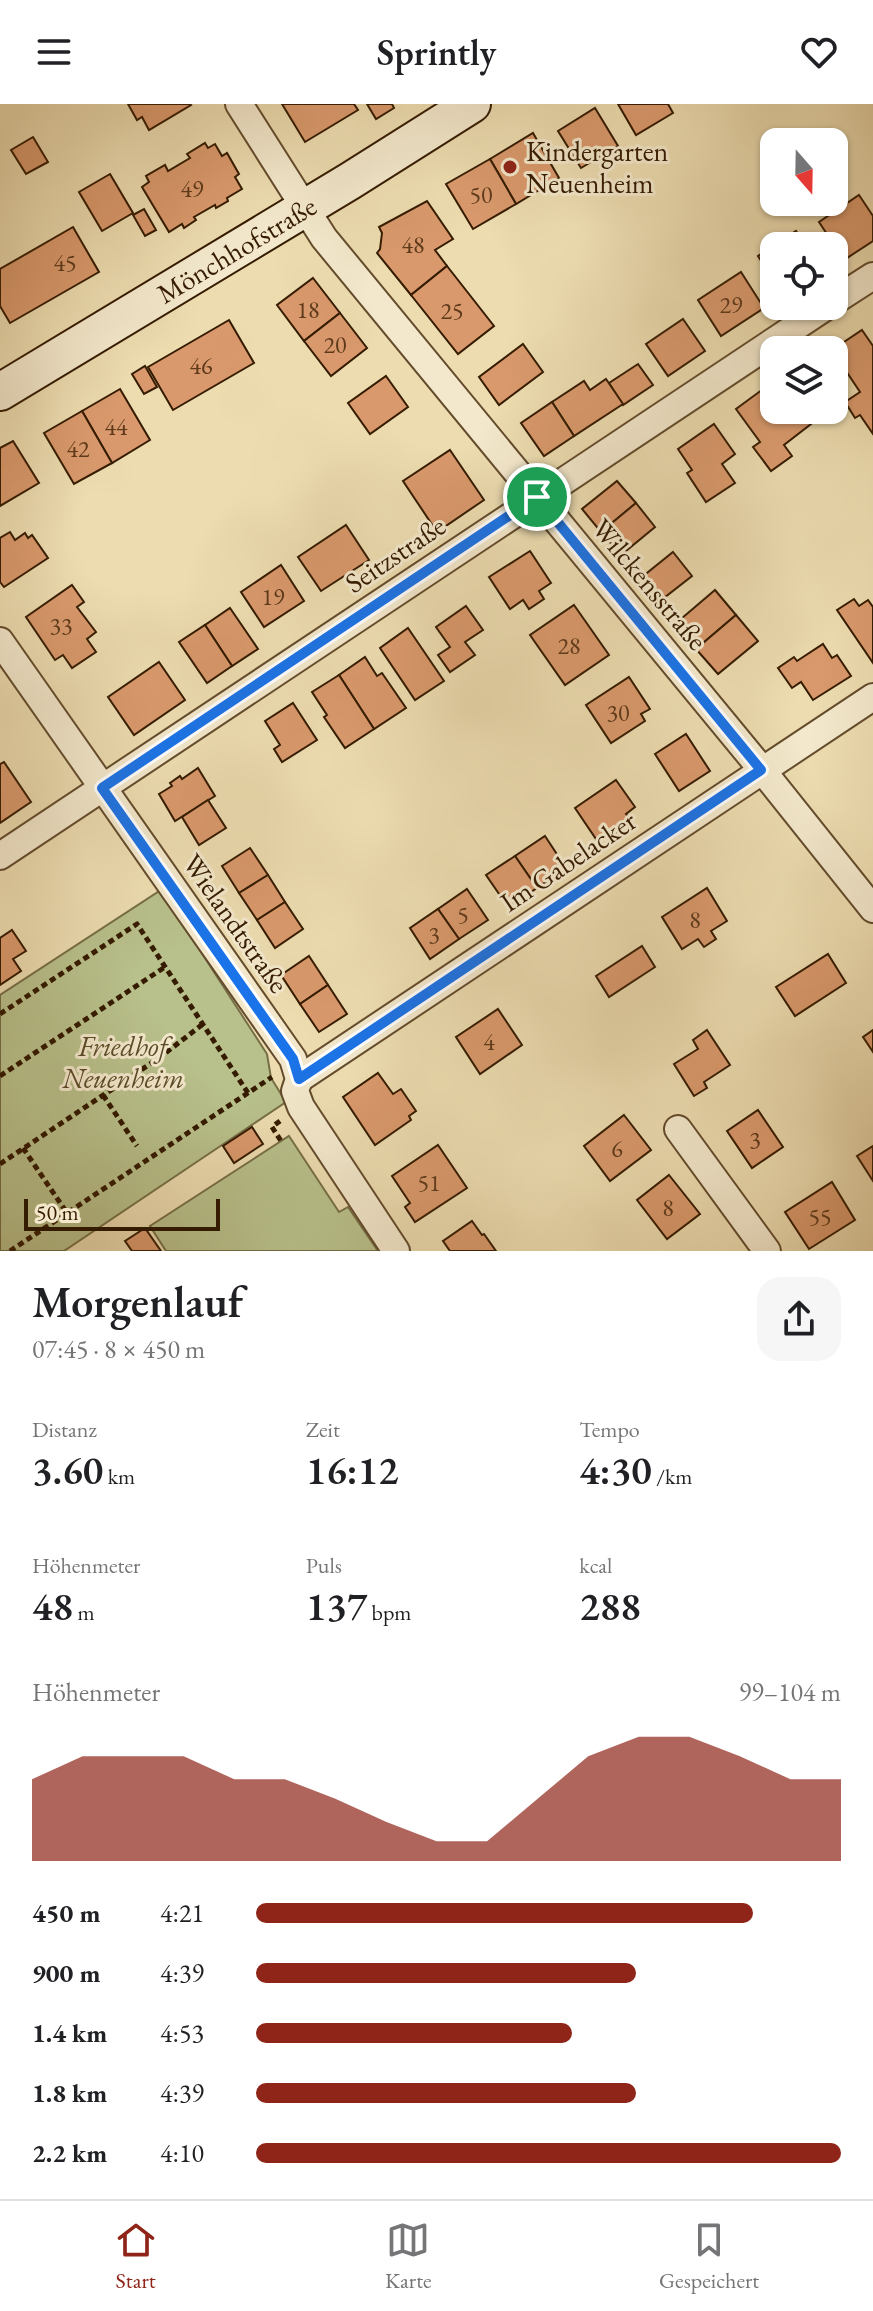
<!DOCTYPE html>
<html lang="de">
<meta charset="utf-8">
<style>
body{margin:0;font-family:"EB Garamond",serif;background:#f6f6f6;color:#202124;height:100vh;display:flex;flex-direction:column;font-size:30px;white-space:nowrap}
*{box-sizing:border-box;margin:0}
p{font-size:26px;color:#757577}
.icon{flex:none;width:44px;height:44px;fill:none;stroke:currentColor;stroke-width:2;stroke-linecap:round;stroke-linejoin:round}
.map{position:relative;height:1147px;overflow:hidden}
.side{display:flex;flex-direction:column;background:#fff;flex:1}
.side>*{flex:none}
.needle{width:52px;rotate:160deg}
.fabs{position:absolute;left:760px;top:24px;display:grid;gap:16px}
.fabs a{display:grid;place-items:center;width:88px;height:88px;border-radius:16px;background:#fff;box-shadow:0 2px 6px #0004;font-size:40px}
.scale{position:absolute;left:24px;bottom:20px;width:196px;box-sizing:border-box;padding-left:8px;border:4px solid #351b00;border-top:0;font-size:22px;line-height:28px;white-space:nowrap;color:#351b00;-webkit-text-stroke:6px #f3e8cc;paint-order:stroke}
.pin{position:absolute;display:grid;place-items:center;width:68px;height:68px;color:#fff;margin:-34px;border:4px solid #fff;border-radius:50%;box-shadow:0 2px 8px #0007}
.round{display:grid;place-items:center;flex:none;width:84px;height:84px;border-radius:24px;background:#f6f6f6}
.summary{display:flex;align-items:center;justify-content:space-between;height:136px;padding:0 32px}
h1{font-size:44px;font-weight:600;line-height:60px}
.metrics{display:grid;grid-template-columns:repeat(3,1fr);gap:12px;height:136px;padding:8px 32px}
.metrics div{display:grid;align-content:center}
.metrics b{font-size:40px;font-weight:600}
.metrics small{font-size:22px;font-weight:400}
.metrics p{font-size:22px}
.chart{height:224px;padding:16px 32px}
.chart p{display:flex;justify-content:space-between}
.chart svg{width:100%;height:144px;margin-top:8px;fill:#8f2418;opacity:.7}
ul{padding:0 32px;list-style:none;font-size:26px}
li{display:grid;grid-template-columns:128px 96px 1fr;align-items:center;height:60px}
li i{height:20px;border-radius:10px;background:#8f2418}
header{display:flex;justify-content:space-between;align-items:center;height:104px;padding:0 32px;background:#fff;font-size:36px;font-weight:600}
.menu{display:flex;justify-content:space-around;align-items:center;height:112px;border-top:2px solid #e0e0e0;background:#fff;font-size:22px;color:#757577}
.menu a{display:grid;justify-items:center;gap:4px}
.menu .active{color:#8f2418}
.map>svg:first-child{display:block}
</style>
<header><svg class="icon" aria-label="menu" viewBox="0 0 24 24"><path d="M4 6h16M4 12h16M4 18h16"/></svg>Sprintly<svg class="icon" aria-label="heart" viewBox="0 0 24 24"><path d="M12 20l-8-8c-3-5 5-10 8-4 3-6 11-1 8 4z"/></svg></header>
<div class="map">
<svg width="873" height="1147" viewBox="0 0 873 1147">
<rect width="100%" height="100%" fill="#ecdcb0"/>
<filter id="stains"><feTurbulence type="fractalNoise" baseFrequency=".0025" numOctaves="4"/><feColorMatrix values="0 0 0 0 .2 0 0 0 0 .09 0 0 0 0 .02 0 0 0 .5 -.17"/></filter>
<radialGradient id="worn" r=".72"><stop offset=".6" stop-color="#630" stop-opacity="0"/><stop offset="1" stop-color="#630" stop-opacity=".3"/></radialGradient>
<g fill="#b8c08b" stroke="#766e46" stroke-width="2">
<path d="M161 786 267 950 271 974 286 998 64 1147H0V891Z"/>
<path d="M289 1032 339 1108 348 1103 378 1147H166L150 1122Z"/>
</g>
<g fill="#d9996c" stroke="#351b00" stroke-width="2">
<path d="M128 0H190L191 1 149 26 142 13 137 16Z"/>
<path d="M282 0H354L358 6 305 38Z"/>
<path d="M367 0H392L394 4 376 15Z"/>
<path d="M618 0H668L673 9 636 31Z"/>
<path d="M595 4 618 42 581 64 558 27Z"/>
<path d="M533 29 559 74 516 100 490 55Z"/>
<path d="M33 33 48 58 26 70 11 46Z"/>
<path d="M205 39 208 44 215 40 222 52 227 49 239 70 235 73 242 85 227 94 228 97 216 104 215 101 194 113 196 116 184 124 182 120 169 128 142 83 149 78 146 72 165 61 168 67 190 54 187 50Z"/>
<path d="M490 55 516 100 473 125 446 80Z"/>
<path d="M110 70 133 109 102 127 79 88Z"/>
<path d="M859 91 873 112V137L844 156 819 118Z"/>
<path d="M427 97 453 135 435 146 447 162 411 191 377 149 380 145 382 129 379 123Z"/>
<path d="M144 105 156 126 145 132 133 111Z"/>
<path d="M73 123 99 168 10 219 0 202V165Z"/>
<path d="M796 127 806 142H774V177L758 152Z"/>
<path d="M447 162 494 222 458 250 411 191Z"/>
<path d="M741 168 764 204 721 232 698 196Z"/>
<path d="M313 174 340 209 304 237 277 201Z"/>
<path d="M340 209 367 244 331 272 304 237Z"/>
<path d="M683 215 705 247 668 272 646 240Z"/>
<path d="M229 216 254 259 173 306 148 263Z"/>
<path d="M862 226 873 242V330L860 311 855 314 845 298 860 288 832 246Z"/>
<path d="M523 240 543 268 499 301 479 273Z"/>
<path d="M638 260 653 281 623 301 609 279Z"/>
<path d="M145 262 157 283 144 290 132 270Z"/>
<path d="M386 272 408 303 370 330 348 299Z"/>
<path d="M606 275 623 300 574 332 552 298 584 277 590 286Z"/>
<path d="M774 277V306H801L811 320 784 341 792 352 771 367 753 343 760 338 736 305Z"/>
<path d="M120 285 150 336 112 359 82 307Z"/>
<path d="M552 298 574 332 544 352 521 319Z"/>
<path d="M82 307 112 359 74 380 44 329Z"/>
<path d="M714 320 735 350 722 360 735 379 706 398 687 369 692 366 678 345Z"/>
<path d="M13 337 39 379 0 402V344Z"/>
<path d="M450 346 484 396 437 428 403 377Z"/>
<path d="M617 377 636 399 601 428 582 405Z"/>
<path d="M636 399 655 423 621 451 601 428Z"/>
<path d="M346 421 369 456 321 487 298 453Z"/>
<path d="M10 428 15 436 25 429 28 434 32 431 48 454 4 483 0 478V434Z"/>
<path d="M530 447 551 479 539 487 544 495 529 505 523 496 510 505 489 473Z"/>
<path d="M673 448 692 472 660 497 642 473Z"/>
<path d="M281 461 304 497 264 523 241 488Z"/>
<path d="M72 481 84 498 77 503 96 528 87 535 96 548 72 564 63 551 55 556 26 513Z"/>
<path d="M715 486 736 511 696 545 675 520Z"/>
<path d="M854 495 859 502 868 496 873 503V559L837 506Z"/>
<path d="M574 501 609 551 565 581 530 531Z"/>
<path d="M466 502 483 526 465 538 475 551 450 568 438 551 450 543 436 523Z"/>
<path d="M230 504 258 545 232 562 205 521Z"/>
<path d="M736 511 758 537 718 570 696 545Z"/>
<path d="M205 521 232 562 207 579 179 538Z"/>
<path d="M408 524 444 577 415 596 380 544Z"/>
<path d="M823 540 832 554 837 551 851 572 813 596 801 578 792 584 778 564 794 553 797 557Z"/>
<path d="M365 553 377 572 382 569 406 604 374 625 339 571Z"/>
<path d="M159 558 185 596 134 631 108 593Z"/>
<path d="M339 571 374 625 345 644 324 613 327 611 312 588Z"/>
<path d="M629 573 650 605 641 610 645 617 611 639 586 601Z"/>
<path d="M293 599 317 636 282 658 274 645 280 641 265 617Z"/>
<path d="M686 630 710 667 679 687 655 650Z"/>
<path d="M4 658 31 698 0 719V660Z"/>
<path d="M198 664 215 692 175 717 159 690 172 682 170 679 180 672 182 675Z"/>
<path d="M616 676 635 703 626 710 632 718 613 732 609 726 596 735 575 704Z"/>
<path d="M208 696 226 724 199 741 182 713Z"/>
<path d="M545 732 566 764 537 784 515 752Z"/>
<path d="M250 744 268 771 239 789 222 762Z"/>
<path d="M515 752 537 784 508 803 486 771Z"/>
<path d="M268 771 285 798 257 816 239 789Z"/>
<path d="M707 784 727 817 711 827 716 835 704 843 698 835 682 845 662 813Z"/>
<path d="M467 785 488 816 459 835 438 805Z"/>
<path d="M285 798 303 825 275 844 257 816Z"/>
<path d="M438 805 459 835 430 855 410 824Z"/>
<path d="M12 826 26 847 13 855 21 867 0 881V834Z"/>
<path d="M642 842 655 863 609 893 596 872Z"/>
<path d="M828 850 846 879 795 912 776 883Z"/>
<path d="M309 852 328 881 300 900 281 871Z"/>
<path d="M328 881 347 910 319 928 300 900Z"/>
<path d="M498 905 522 941 480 970 456 933Z"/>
<path d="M707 926 730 961 704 978 707 984 694 992 674 960 698 945 693 936Z"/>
<path d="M873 926V948L863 933Z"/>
<path d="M378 969 393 990 401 985 416 1007 409 1012 411 1016 375 1041 343 993Z"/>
<path d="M758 1006 783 1043 752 1064 727 1027Z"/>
<path d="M624 1011 651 1046 610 1077 584 1042Z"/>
<path d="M252 1023 263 1040 234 1059 223 1042Z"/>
<path d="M438 1041 467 1084 415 1118 405 1103 410 1099 392 1072Z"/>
<path d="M873 1042V1077L857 1052Z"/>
<path d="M669 1071 700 1110 667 1135 637 1096Z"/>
<path d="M832 1078 855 1116 809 1145 785 1108Z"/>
<path d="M472 1117 482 1131 484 1130 496 1147H450L443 1137Z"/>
<path d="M145 1124 161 1147H132L125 1137Z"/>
</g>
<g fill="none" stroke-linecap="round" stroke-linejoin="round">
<g stroke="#634b2c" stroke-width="30">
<g id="street">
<path d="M239 0 324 134 754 656 873 805"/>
<path d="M834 197 873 172"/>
<path d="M0 537 293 955 299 975 295 987 301 1003 396 1147"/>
<path d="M0 752C275 569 550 384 827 202"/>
<path d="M299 975 873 593"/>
<path d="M678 1025 767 1147"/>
</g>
</g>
<g stroke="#351b00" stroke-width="40">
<g id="secondary">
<path id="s1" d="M0 288 350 77 472 0"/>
</g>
</g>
<g stroke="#351b00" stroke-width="5" stroke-dasharray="6 4" stroke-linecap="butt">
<path d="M0 910 137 820 248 989"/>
<path d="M0 972 165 863"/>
<path d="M103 991 137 1042"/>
<path d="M280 1017 272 1023 281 1037"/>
<path d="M23 1044 67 1109"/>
<path d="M0 1060 159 954 203 920"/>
<path d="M10 1147 272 973"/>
</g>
<use href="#street" stroke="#f3e8cc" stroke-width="26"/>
<use href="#secondary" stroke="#f3e8cc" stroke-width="36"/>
</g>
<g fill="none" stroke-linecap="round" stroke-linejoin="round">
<g stroke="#fff" stroke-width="16">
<path id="route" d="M537 393 761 666 299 975 293 955 102 684Z"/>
</g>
<use href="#route" stroke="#1a73e8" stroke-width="10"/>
</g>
<circle fill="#8f2418" stroke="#f3e8cc" stroke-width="3" cx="510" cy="63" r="8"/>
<g text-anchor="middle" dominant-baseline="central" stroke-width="6" stroke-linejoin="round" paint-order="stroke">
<g font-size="24" fill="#5e3a1b">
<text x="192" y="84">49</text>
<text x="481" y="90">50</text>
<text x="413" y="140">48</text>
<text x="65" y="158">45</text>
<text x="731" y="200">29</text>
<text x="308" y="205">18</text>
<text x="452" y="206">25</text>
<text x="335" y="240">20</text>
<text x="201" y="261">46</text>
<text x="116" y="322">44</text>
<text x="78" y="344">42</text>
<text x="273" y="492">19</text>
<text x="61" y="521">33</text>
<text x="569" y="541">28</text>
<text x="618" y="608">30</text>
<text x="463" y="810">5</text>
<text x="695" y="815">8</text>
<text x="434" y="830">3</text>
<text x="489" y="937">4</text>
<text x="755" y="1035">3</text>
<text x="617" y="1044">6</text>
<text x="429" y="1078">51</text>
<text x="668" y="1103">8</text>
<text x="820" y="1112">55</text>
</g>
<g font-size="28" fill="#351b00" stroke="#f3e8cc" text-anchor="start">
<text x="526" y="47">Kindergarten<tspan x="526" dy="32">Neuenheim</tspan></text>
</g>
<g font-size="28" fill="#351b00" stroke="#f3e8cc">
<text stroke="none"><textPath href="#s1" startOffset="276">Mönchhofstraße</textPath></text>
<text transform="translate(395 450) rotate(-34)">Seitzstraße</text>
<text transform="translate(650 480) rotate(50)">Wilckensstraße</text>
<text transform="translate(568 757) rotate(-34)">Im Gabelacker</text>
<text transform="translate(236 819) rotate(55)">Wielandtstraße</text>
</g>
<g font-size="28" font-style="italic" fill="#5c4d2a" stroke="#f3e8cc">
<text x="123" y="942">Friedhof<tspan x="123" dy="32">Neuenheim</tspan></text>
</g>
</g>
<rect width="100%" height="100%" filter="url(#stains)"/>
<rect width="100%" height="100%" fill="url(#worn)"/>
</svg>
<div class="fabs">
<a><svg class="needle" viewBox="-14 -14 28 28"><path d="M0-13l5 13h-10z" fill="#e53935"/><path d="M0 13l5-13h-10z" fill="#757577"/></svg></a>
<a><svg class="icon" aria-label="locate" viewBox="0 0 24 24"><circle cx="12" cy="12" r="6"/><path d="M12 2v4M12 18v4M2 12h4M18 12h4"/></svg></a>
<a><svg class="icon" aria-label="layers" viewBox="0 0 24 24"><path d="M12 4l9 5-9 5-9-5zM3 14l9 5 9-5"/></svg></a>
</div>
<div class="scale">50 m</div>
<div class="pin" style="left:537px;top:393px;background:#1e9e55"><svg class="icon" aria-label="arrive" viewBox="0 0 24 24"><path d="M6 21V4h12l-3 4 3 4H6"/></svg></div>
</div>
<section class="side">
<div class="summary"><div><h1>Morgenlauf</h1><p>07:45 · 8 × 450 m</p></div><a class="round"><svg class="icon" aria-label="share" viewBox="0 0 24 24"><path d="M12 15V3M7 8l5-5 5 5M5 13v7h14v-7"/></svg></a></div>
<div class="metrics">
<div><p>Distanz</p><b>3.60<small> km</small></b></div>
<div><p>Zeit</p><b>16:12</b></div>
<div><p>Tempo</p><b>4:30<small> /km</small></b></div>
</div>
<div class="metrics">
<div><p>Höhenmeter</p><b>48<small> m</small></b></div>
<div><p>Puls</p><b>137<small> bpm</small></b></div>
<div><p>kcal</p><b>288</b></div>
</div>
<div class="chart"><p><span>Höhenmeter</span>99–104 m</p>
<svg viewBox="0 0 160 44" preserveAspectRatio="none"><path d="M0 44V19L10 12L20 12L30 12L40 19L50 19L60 25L70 32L80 38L90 38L100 25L110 12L120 6L130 6L140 12L150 19L160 19V44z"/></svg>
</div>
<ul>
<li><b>450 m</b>4:21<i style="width:85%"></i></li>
<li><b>900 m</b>4:39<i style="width:65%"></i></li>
<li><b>1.4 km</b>4:53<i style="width:54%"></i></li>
<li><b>1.8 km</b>4:39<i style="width:65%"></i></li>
<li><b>2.2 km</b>4:10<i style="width:100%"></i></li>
</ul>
</section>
<nav class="menu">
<a class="active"><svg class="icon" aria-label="home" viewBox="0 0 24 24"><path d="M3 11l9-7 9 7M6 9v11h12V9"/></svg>Start</a>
<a><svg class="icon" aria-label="map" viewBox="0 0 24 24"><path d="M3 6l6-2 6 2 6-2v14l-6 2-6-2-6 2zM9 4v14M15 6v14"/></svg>Karte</a>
<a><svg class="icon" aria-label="saved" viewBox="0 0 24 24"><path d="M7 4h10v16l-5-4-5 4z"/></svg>Gespeichert</a>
</nav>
